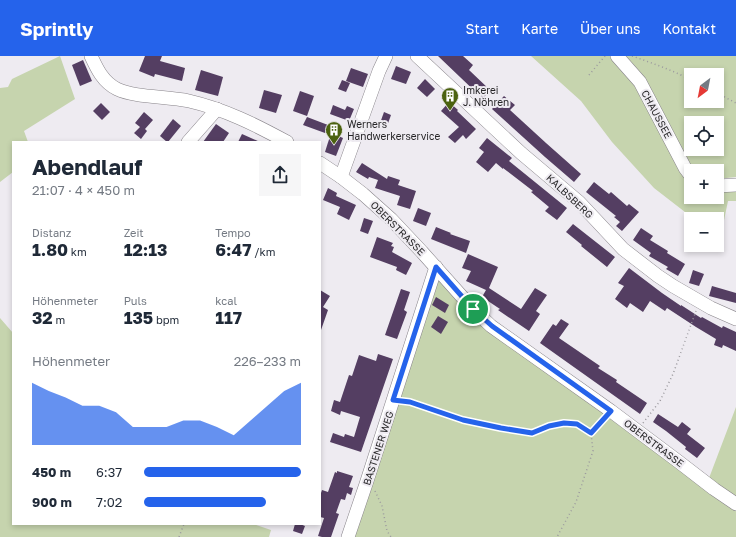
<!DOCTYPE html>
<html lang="de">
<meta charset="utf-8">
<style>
body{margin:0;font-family:"Golos Text",sans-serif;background:#f6f6f7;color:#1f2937;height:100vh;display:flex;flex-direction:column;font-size:15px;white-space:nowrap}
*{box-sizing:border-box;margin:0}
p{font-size:13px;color:#747a83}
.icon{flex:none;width:22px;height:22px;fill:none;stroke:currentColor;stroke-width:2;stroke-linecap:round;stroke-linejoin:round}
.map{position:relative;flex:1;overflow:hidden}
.drawer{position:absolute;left:12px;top:85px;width:309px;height:384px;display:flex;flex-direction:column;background:#fff;border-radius:0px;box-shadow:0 2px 6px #0003}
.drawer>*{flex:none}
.needle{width:26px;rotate:212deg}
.fabs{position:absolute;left:684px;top:12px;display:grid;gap:8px}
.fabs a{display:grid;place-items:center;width:40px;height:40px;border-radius:0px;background:#fff;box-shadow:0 2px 6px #0003;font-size:20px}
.pin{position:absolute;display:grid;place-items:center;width:34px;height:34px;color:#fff;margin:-17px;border:2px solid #fff;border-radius:50%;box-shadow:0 1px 4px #0007}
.round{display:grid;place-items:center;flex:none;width:42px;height:42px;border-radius:0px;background:#f6f6f7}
.headline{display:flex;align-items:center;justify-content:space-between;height:68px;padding:0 20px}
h1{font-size:22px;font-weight:700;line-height:30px}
.stats{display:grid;grid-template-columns:repeat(3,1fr);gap:6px;height:68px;padding:4px 20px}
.stats div{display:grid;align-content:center}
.stats b{font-size:17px;font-weight:700}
.stats small{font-size:11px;font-weight:400}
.stats p{font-size:11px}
.chart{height:112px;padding:8px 20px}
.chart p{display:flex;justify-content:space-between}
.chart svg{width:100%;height:72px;margin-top:4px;fill:#2563eb;opacity:.7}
ul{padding:0 20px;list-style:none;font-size:13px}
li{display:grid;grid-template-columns:64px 48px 1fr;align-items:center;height:30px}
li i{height:10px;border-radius:5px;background:#2563eb}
header{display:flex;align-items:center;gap:24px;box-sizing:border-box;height:56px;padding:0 20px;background:#2563eb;color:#fff}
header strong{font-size:19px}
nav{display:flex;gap:22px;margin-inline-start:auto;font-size:14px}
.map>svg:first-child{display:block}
</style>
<header>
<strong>Sprintly</strong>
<nav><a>Start</a><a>Karte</a><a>Über uns</a><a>Kontakt</a></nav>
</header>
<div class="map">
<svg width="736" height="481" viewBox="0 0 736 481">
<rect width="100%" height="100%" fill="#eeebf1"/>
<g fill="#c6d4ae" fill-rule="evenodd">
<path d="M60 0 75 43 24 75 28 86H13V116L0 126V32L8 31 12 23Z"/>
<path d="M531 0H614L631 19 691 125V141H717V132H736V145H728L722 174 717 172V163H694L654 132 612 86 581 45Z"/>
<path d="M623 0H736V121L717 123V115H693ZM691 19H717V45H691ZM691 67H717V93H691Z"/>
<path d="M435 218 477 264 706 430 736 351V481H352Z"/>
<path d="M0 262 13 277V468H253L271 474 269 481H0Z"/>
</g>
<g fill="#543e62">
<path d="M145 0H162L160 5 185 12 182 25 155 18 154 21 139 15Z"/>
<path d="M438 0H463L473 9 469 14 490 34 483 43Z"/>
<path d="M83 4 92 25 80 30 72 9Z"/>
<path d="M396 10 411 16 406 28 391 23Z"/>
<path d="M351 12 368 18 363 31 346 25Z"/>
<path d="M201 14 223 21 218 40 195 34Z"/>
<path d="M425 23 435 33 427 41 417 32Z"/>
<path d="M342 24 350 27 346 36 338 33Z"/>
<path d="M264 34 282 39 276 57 259 52Z"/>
<path d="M300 35 314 40 307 60 293 55Z"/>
<path d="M504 40 515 49 510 54 546 87 581 118 574 126 545 101 492 53Z"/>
<path d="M449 46 458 54 457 55 476 73 466 83 463 79 455 87 448 81 459 71 441 55Z"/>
<path d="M101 47 110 56 102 64 93 55Z"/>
<path d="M333 49 345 54 347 50 354 53 349 65 330 58Z"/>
<path d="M144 56 153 64 145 73 147 75 141 83 134 77 140 71 135 67Z"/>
<path d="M384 56 391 59 386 73 379 70Z"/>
<path d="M307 61 328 69 325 77 303 69Z"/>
<path d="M173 63 181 70 168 86H167L160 80Z"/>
<path d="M216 68 229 77 223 86H203Z"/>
<path d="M331 77 343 82 336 100 325 96Z"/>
<path d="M242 78 260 86H238Z"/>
<path d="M487 82 512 102 509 105 567 152 557 164 545 155 549 151 531 136 533 135 503 112V113L496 107 488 116 476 106 484 96 479 92Z"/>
<path d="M362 107 387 123 388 120 400 124 398 129 416 135 410 153 397 149 400 140 375 132 378 124 369 121 368 123 356 116Z"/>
<path d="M594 126 609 138 611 136 627 150 629 148 639 156 622 175 616 170 620 166 614 161 616 160 586 136Z"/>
<path d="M328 132 337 137 336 140 356 149 349 164 337 158 340 151 323 144Z"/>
<path d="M418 152 431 157 426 170 413 165Z"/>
<path d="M364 162 373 165 368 178 360 175Z"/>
<path d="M573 168 615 201 607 211 581 190 582 189 566 176Z"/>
<path d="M436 171 451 177 450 178 470 185 466 197 431 183Z"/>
<path d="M641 172 653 180 650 184 668 195 667 197 685 208 678 220 666 213 668 211 649 200 651 197 633 184Z"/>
<path d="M377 181 393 187 391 190 394 191 392 196 412 207 406 219 396 214 397 211 370 201Z"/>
<path d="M468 198 498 211 489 232 521 253 535 232 547 239 536 255 540 258 529 275 498 254 500 253 482 241 486 234 466 225 471 215 462 212Z"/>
<path d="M629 212 662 237 681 250V249L701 262 702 261 722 272 723 270 736 276V295L723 289 722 292 714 289 716 283 696 271 667 252 665 255 650 245 643 256 630 247 627 252 615 243 624 230 618 227Z"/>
<path d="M693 214 704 218 699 230 689 227Z"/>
<path d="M712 230 736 237V247L709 240Z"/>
<path d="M401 233 410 236 404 254 407 256 397 283 385 279Z"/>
<path d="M320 234 330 240 323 251 328 254 321 274 320 273Z"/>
<path d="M436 241 449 249 445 257 432 249Z"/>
<path d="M438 260 448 266 441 278 431 271Z"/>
<path d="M561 263 569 268 559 282 600 310 598 312 617 324 616 326 647 347 640 358 540 287 553 268 556 270Z"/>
<path d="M378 298 393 303 361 396 330 386 333 377 344 381 345 378 354 381 360 361 341 355 340 359 331 355 334 344 340 346 349 319 352 320 359 299 376 305Z"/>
<path d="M658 358 678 371 682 366 691 373 687 378 705 392 697 402 685 393 686 391 666 375 653 366Z"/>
<path d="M337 415 353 420 349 431 353 432 351 439 347 437 345 444 341 443 336 457 339 458 331 481H322L318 480 324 462 320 461V440L322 434 328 436 335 416 337 417Z"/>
<path d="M295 468H300L305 470 302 478 293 475Z"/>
</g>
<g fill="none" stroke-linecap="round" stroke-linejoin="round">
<g stroke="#88848a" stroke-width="14">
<g id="minor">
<path d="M91 0C97 13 103 26 117 33 136 42 167 40 189 45 224 53 256 69 287 86"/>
<path d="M417 0 521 97 579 146 623 193 658 220 673 230 711 252 736 263"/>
<path d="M617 0 640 26 685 112 691 120"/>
<path d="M188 86 217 53"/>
<path d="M320 107 341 121 363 138 391 163 422 196 473 253 491 270 611 355 679 406 714 433 736 448"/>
<path d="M341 121 379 15 386 0"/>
<path d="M717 130 736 129"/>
<path d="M348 481 366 428 436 211"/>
</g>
</g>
<g stroke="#9b999e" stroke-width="1.5" stroke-dasharray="1 3" stroke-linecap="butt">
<path d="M632 0C652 7 672 14 691 24"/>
<path d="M589 19 605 0"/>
<path d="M717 37 736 47"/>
<path d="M405 345 411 346 463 364 501 372 532 377 549 370 564 367 577 368 591 377 593 395 576 446 557 481"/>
<path d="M643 367 660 345 673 318 696 255"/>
<path d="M591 377 603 363"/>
<path d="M375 435 382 450 387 475 391 481"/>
<path d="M179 481 184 468"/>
</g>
<use href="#minor" stroke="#fff" stroke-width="13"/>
</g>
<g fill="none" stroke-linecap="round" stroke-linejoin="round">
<g stroke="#fff" stroke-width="8">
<path id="route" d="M436 211 473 253 492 270 611 355 591 377 577 368 564 367 549 370 532 377 501 372 463 364 410 346 393 344Z"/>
</g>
<use href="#route" stroke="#2563eb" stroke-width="5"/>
</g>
<defs>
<g id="building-pin" transform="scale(0.9)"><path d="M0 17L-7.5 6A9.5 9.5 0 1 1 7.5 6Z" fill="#4b620f" stroke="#eeebf1"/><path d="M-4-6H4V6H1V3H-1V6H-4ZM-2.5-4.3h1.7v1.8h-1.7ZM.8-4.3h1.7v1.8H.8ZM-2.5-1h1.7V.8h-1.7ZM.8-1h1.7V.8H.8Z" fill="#fff"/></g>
</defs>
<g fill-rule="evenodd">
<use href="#building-pin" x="450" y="40"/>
<use href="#building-pin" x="334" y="74"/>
</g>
<g text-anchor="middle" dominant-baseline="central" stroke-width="4" stroke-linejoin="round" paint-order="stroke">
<g font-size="10" fill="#282729" stroke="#eeebf1" text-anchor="start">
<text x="463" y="34">Imkerei<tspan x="463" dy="12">J. Nöhren</tspan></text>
<text x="347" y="68">Werners<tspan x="347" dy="12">Handwerkerservice</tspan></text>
</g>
<g font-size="10" fill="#282729" stroke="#eeebf1">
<text transform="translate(657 58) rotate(62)">CHAUSSEE</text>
<text transform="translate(570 140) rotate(43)">KALBSBERG</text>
<text transform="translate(398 172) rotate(45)">OBERSTRASSE</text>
<text transform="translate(654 387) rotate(37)">OBERSTRASSE</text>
<text transform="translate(378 392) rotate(-72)">BASTENER WEG</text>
</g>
</g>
</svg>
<div class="fabs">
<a><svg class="needle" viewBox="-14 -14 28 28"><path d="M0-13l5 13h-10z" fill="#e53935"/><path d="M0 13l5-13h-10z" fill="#747a83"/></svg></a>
<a><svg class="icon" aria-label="locate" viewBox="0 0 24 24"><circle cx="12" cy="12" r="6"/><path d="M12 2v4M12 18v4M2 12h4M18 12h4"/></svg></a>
<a>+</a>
<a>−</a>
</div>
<div class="pin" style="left:473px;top:253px;background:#1e9e55"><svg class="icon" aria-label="arrive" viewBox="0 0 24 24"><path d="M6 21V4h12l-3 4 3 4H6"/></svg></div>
<section class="drawer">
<div class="headline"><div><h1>Abendlauf</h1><p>21:07 · 4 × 450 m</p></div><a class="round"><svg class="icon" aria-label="share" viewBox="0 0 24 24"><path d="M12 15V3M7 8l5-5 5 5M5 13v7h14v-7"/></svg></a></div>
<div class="stats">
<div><p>Distanz</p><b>1.80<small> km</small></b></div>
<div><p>Zeit</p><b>12:13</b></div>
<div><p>Tempo</p><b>6:47<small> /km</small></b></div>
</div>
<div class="stats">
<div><p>Höhenmeter</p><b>32<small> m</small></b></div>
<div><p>Puls</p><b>135<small> bpm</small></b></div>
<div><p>kcal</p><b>117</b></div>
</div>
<div class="chart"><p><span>Höhenmeter</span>226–233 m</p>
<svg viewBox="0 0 160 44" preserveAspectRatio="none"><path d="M0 44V6L10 11L20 15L30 20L40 20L50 24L60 33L70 33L80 33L90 29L100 29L110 33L120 38L130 29L140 20L150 11L160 6V44z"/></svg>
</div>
<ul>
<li><b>450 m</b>6:37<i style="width:100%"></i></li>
<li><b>900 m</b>7:02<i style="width:78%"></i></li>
</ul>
</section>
</div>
